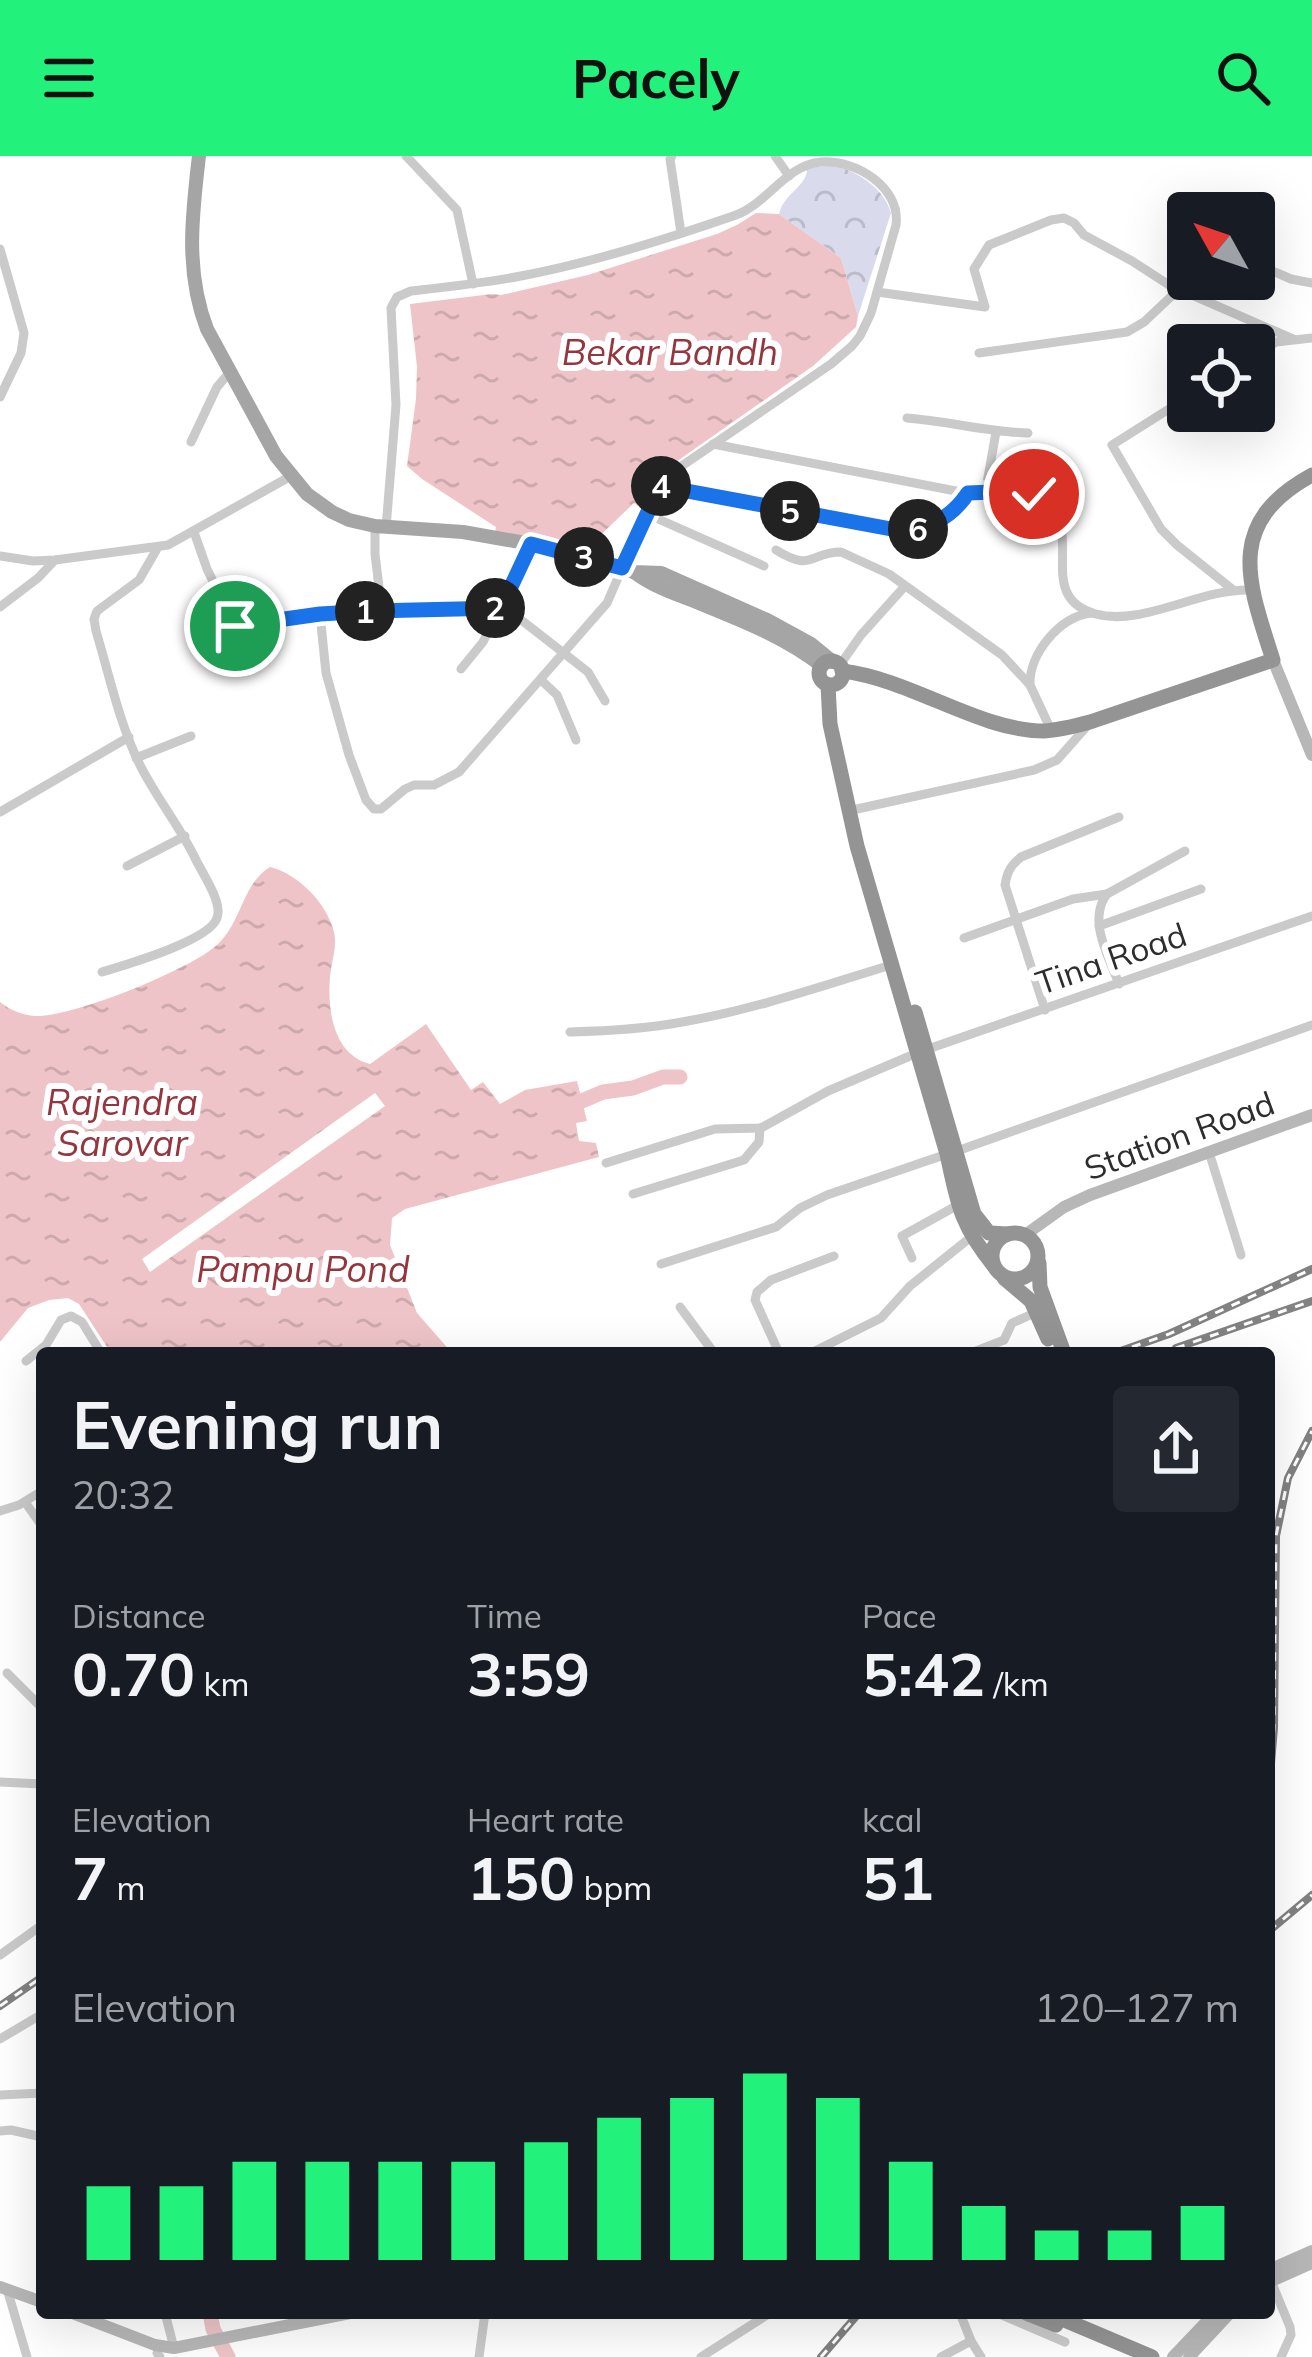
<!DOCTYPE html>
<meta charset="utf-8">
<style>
body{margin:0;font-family:Mulish,sans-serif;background:#242831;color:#f1f3f6;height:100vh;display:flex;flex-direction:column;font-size:45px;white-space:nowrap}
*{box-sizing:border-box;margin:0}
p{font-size:39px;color:#9ea1a6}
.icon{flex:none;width:66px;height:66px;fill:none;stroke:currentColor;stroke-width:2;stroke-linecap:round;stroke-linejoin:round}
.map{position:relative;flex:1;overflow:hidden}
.details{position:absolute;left:36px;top:1191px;width:1239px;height:972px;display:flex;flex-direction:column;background:#171b24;border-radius:12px;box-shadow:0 12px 48px #0002}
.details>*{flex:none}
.needle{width:78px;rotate:310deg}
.buttons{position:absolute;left:1167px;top:36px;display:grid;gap:24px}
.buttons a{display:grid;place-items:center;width:108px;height:108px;border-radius:12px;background:#171b24;box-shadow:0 12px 48px #0002;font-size:60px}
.pin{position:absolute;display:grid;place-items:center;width:102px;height:102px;color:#fff;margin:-51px;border:6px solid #fff;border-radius:50%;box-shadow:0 3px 12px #0007}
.km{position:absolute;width:60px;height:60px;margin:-30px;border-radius:50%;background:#222;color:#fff;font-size:33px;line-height:60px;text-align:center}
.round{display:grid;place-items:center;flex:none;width:126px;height:126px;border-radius:12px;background:#242831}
.summary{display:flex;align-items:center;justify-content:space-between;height:204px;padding:0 36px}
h1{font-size:66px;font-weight:700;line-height:90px}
.metrics{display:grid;grid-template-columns:repeat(3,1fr);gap:18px;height:204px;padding:12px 36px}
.metrics div{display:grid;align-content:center}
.metrics b{font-size:60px;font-weight:700}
.metrics small{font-size:33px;font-weight:400}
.metrics p{font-size:33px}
.chart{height:336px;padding:24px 36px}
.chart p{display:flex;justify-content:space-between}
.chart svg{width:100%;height:216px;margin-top:12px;stroke:#22f27c;stroke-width:6}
header{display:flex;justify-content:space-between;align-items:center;height:156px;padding:0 36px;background:#22f27c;color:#111;font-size:54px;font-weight:700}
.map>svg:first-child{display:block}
</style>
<header><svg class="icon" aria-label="menu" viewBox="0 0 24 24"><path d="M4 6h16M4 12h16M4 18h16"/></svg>Pacely<svg class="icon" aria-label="search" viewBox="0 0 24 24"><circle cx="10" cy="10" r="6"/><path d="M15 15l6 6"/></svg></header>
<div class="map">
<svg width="1312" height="2201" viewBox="0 0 1312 2201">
<defs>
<pattern id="park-crowns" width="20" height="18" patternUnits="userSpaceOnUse" patternTransform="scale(3)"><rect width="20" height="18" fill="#d9daec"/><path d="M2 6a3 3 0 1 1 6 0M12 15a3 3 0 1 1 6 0" fill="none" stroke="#bbbbcb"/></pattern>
<pattern id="water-ripples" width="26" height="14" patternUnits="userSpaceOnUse" patternTransform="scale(3)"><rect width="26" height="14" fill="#eec4c8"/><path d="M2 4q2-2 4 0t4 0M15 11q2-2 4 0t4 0" fill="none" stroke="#cca9ac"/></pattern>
</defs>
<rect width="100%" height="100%" fill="#fff"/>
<path fill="url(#park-crowns)" d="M835 9C859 17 884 32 891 57L858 160 841 102 779 58C784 37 808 30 807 12Z"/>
<g fill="url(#water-ripples)" fill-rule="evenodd">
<path d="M756 57 779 58 841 102 858 160 856 171 813 210 663 315 642 354 634 347 587 392 527 385 495 376 496 371 422 323 407 310 416 243 417 211 410 148 492 138 501 139 588 119 717 78 737 69Z"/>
<path d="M270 711C298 718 327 747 334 776 337 789 333 801 331 813 326 848 331 898 370 908L426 868 471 934 483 926 500 948 525 934 577 925 587 965 576 967 579 985 596 987 599 1001 405 1053 392 1062 390 1089 417 1157 452 1197H111L79 1148 68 1142 49 1144 28 1152 0 1186V846C10 854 22 859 35 860 71 862 192 813 218 788 242 766 242 728 270 711ZM375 937 385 950 150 1116 142 1103Z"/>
</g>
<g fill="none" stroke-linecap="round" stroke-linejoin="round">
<g stroke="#eec4c8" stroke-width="15">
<path d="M563 953 603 936 633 932 663 921H680"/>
<path d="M210 2157 213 2173 228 2201"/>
</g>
<g stroke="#cacaca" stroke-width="9">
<path d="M406 0 457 54 473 128"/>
<path d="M672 0 670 3 681 77"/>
<path d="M775 0 789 20"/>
<path d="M0 93 24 177 21 197 0 241"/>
<path d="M1254 107 1291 123 1312 127"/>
<path d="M877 136 985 151 974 113 989 89 1051 64 1064 62 1074 67 1084 79 1132 105 1169 129 1293 183"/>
<path d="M979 197 1127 176 1144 166 1178 134"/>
<path d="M1254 200 1276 186 1312 182"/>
<path d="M1188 241 1112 289 1161 373 1177 389 1232 433"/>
<path d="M907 262C948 265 987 276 1028 277"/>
<path d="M191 286 217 231 230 216"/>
<path d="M713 288 961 336C982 339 1018 331 1035 338 1094 365 1029 440 1096 458 1141 471 1201 432 1251 434"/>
<path d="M660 330 901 375C930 373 952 361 967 337"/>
<path d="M985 338 996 276"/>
<path d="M647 358 764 410"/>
<path d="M375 370V398L382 456"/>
<path d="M194 376 207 413 235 470 320 458 371 455 501 452 511 456 588 516 605 545"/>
<path d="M776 394C813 417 809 396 841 396L889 418 1002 499 1030 529 1051 574"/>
<path d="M0 400 33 405 55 404 168 389 291 320"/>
<path d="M0 451 38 422 55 404"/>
<path d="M320 458 326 517 349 599 366 644 374 653H381L405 633 414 629H434L459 616 607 447 651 346 667 320 831 208 852 190 860 180 871 157 896 69C901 31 855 3 821 6 786 9 768 47 736 59 670 82 590 107 521 120 485 127 447 131 411 135L397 141 391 152 396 249 386 372"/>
<path d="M842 506 861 479 905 430"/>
<path d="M461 513 483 486 531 388"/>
<path d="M541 524 557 539 576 584"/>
<path d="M1030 529C1029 498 1059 461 1091 457"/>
<path d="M136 602 191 580"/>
<path d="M857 653 1034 614 1057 604 1088 569"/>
<path d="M0 656 129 581"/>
<path d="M127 710 185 680"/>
<path d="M1099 770 1201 733"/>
<path d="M964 782 1073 743 1107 738"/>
<path d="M102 816C125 809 209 785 217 762 223 746 202 717 195 702 179 669 155 640 139 607 119 566 109 518 96 475L94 463 97 455 139 424 158 391"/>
<path d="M1119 828C1109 801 1087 764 1107 738L1185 695"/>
<path d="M1045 854 1005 729C1007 716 1011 709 1021 701L1119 661"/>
<path d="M570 876C608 875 645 873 682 866 753 854 822 830 891 809"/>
<path d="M928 893 1312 760"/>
<path d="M957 995 1312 869"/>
<path d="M1209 996 1241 1099"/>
<path d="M606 1007 715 973 761 972 828 935 917 897"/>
<path d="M633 1038 744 1004 759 986 760 972"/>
<path d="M912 1102 902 1080 958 1049"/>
<path d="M661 1108 776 1071 800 1052 827 1039 947 998"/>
<path d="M680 1151 714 1197"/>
<path d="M779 1197 755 1144 757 1136 771 1124 834 1100"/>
<path d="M811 1197 881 1162 910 1130 971 1081"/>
<path d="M971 1197 1004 1184 1012 1167 1037 1156"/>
<path d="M26 1205 46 1189 61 1164 71 1160 82 1166 101 1197"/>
<path d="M25 1346 42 1370"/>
<path d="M0 1355 19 1349 42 1335"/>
<path d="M7 1517 42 1552"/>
<path d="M0 1626 42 1628"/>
<path d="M0 1799 42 1769"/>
<path d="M0 1883 42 1858"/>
<path d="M0 1939 42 1937"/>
<path d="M0 1975 11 1974 42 1981"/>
<path d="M1271 2125 1290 2171 1291 2179 1281 2201"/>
<path d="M7 2133 27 2201"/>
<path d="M165 2157 174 2192"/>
<path d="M960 2157 971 2185 981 2201"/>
<path d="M997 2157 1065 2186"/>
<path d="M157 2197 160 2201"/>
<path d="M479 2201 485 2157"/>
<path d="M701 2201 770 2157"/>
<path d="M941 2201 971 2185"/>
</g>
<g stroke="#b7b7b7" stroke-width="12">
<path d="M1273 504 1312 599"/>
<path d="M1025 1079 1064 1051 1090 1039 1312 959"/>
<path d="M1269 2114 1312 2095"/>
<path d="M1269 2126 1312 2107"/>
<path d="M0 2131 42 2146"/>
<path d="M72 2157 155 2189 174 2192 350 2157"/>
<path d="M1173 2201 1215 2157"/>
<path d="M1189 2201 1230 2157"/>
</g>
<g stroke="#a5a5a5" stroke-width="14">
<path d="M199 0C192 59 185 116 207 173L276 300 307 338 332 356 349 364 375 370 463 376 531 388 634 416 661 417 767 464 811 488 833 506"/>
<path d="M634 416C653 430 672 437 694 445 738 463 784 480 822 510"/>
</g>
<g stroke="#949494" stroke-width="15">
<circle cx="831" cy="517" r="12"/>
<path d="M842 515C911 523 979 575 1044 575 1060 574 1075 570 1090 566L1273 504C1248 426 1224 367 1312 319"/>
<path d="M828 529 830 568 857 690 947 998C958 1049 960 1068 994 1110"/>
<path d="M915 856 974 1058 989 1077 1008 1078"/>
<circle cx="1015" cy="1100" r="23"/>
<path d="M1039 1107 1040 1131 1064 1197"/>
<path d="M1004 1122 1031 1145 1048 1183"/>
<path d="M1026 2157 1056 2169"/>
<path d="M1048 2157 1152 2201"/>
</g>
<g stroke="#828282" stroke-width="8">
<g id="rail">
<path d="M1176 1192 1312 1145"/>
<path d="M1115 1197 1169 1178 1312 1113"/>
<path d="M1269 1631 1274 1572 1276 1380 1288 1322 1312 1275"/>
<path d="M1269 1775 1312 1739"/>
<path d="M0 1850 42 1821"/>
<path d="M821 2201 859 2157"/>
</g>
</g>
<use href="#rail" stroke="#fff" stroke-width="3" stroke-dasharray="9" stroke-linecap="butt"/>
</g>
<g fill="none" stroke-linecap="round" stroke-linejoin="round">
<g stroke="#fff" stroke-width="24">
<path id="route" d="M235 470 320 458 371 455 501 452 531 388 622 412 660 330 902 375C930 373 952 361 968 337L1019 335 1034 338"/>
</g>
<use href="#route" stroke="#1a73e8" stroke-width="15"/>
</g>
<g text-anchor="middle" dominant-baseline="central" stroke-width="12" stroke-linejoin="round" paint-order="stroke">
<g font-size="33" fill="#2d2d2d" stroke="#fff">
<text transform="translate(1111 802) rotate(-19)">Tina Road</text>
<text transform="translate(1179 979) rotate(-20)">Station Road</text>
</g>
<g font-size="36" font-style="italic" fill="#95363f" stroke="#fff">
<text x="670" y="195">Bekar Bandh</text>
<text x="122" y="945">Rajendra<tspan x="122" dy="41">Sarovar</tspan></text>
<text x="303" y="1112">Pampu Pond</text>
</g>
</g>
</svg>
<div class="buttons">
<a><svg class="needle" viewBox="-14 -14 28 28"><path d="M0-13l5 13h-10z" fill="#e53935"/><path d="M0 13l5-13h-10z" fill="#9ea1a6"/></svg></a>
<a><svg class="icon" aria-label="locate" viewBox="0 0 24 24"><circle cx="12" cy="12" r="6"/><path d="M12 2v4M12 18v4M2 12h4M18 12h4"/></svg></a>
</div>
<div class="pin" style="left:235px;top:470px;background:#1e9e55"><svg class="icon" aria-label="arrive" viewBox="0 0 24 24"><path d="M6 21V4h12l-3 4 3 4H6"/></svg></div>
<div class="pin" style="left:1034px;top:338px;background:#d93025"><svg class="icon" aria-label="check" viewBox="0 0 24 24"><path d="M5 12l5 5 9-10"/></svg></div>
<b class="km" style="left:365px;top:455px">1</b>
<b class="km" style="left:495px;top:452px">2</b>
<b class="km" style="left:584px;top:401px">3</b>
<b class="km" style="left:661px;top:330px">4</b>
<b class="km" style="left:790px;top:355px">5</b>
<b class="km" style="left:918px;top:373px">6</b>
<section class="details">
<div class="summary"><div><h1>Evening run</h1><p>20:32</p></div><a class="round"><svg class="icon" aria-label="share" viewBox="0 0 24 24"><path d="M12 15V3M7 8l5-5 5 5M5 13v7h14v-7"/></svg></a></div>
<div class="metrics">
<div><p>Distance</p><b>0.70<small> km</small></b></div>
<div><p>Time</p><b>3:59</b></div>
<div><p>Pace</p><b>5:42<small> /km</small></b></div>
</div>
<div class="metrics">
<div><p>Elevation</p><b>7<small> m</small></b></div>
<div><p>Heart rate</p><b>150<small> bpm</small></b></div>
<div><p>kcal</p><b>51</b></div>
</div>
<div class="chart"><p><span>Elevation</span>120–127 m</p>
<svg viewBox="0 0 160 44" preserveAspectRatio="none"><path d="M5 44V29M15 44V29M25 44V24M35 44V24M45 44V24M55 44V24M65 44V20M75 44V15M85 44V11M95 44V6M105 44V11M115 44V24M125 44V33M135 44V38M145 44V38M155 44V33"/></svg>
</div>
</section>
</div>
